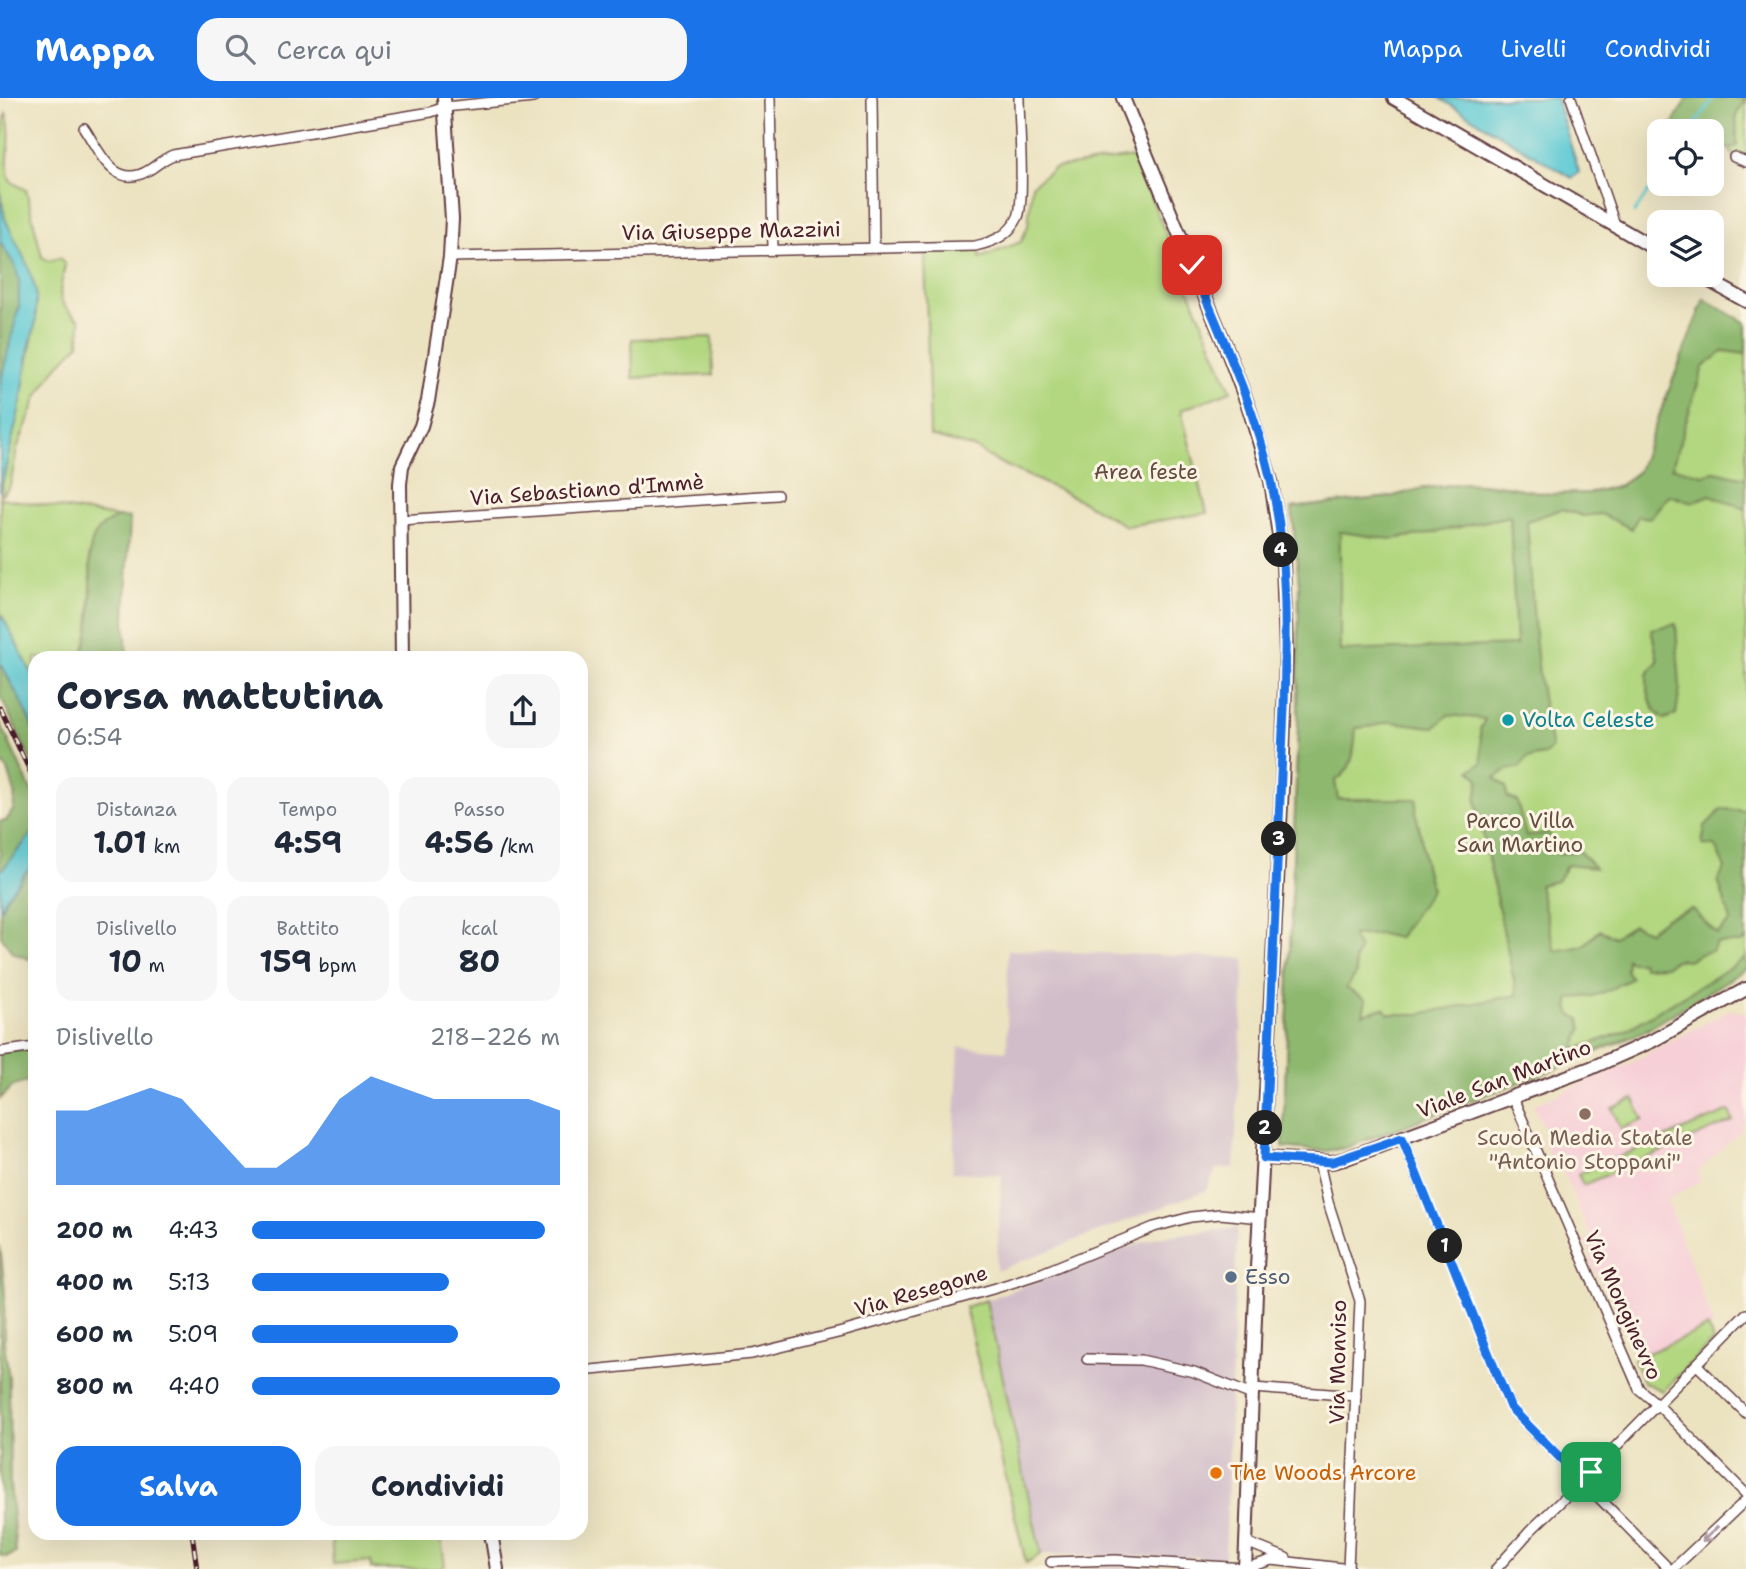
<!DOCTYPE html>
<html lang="it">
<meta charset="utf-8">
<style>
body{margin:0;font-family:"Shantell Sans",sans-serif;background:#f6f6f7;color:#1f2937;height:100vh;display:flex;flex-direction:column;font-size:26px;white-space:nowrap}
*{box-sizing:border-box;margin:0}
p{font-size:23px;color:#747a83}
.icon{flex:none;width:38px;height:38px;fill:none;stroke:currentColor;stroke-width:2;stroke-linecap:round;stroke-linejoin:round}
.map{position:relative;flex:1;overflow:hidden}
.sheet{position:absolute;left:28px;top:553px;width:560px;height:889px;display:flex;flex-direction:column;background:#fff;border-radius:21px;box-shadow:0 7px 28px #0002}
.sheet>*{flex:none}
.tools{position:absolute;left:1647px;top:21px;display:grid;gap:14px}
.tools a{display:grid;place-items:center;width:77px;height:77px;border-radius:14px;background:#fff;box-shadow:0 7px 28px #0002;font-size:35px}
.pin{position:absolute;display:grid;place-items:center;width:60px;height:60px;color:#fff;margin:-30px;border-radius:14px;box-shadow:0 4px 10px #0006}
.km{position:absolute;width:35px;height:35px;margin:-18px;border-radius:50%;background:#222;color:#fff;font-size:19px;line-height:35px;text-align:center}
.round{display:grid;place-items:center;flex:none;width:74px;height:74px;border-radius:21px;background:#f6f6f7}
.head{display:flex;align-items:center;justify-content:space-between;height:119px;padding:0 28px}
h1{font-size:38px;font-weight:700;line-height:52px}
.metrics{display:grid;grid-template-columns:repeat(3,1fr);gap:10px;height:119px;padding:7px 28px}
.metrics div{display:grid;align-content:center;border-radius:18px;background:#f6f6f7;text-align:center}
.metrics b{font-size:30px;font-weight:700}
.metrics small{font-size:19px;font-weight:400}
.metrics p{font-size:19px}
.chart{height:196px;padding:14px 28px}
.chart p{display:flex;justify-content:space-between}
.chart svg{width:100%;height:126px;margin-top:7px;fill:#1a73e8;opacity:.7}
.button{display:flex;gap:14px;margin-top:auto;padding:14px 28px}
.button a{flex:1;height:80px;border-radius:21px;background:#1a73e8;color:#fff;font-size:28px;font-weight:700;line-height:80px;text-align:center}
.button a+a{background:#f6f6f7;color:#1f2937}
ul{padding:0 28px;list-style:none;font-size:23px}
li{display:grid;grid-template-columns:112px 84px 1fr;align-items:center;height:52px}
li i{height:18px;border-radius:9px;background:#1a73e8}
header{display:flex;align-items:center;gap:42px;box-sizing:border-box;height:98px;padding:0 35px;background:#1a73e8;color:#fff}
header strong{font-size:33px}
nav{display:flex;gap:38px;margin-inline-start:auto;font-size:24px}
.search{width:490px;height:63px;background:#f6f6f7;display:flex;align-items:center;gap:18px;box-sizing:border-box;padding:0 24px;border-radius:21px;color:#747a83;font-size:26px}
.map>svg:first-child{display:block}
</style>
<header>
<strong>Mappa</strong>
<div class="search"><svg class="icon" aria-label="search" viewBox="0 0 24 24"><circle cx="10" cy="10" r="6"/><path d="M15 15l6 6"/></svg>Cerca qui</div>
<nav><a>Mappa</a><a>Livelli</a><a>Condividi</a></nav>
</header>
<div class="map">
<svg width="1746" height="1471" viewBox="0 0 1746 1471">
<rect width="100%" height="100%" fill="#fcf5e5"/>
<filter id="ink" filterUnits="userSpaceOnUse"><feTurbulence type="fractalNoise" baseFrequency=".0143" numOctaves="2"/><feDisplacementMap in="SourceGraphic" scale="14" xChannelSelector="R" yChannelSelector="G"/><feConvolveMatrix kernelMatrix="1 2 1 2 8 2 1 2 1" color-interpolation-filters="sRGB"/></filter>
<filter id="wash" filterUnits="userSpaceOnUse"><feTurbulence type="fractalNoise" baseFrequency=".00686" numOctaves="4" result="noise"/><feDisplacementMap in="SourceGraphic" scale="28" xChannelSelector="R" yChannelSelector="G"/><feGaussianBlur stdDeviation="1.57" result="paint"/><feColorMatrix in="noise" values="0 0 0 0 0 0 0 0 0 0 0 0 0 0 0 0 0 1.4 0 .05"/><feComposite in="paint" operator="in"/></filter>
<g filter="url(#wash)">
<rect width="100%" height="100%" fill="#ebe2c0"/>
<path fill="#f6cfd7" d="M1731 911 1743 915 1746 914V1025L1741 1027 1743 1031 1697 1074 1701 1083 1667 1102 1714 1227 1642 1258 1617 1198 1607 1196 1592 1167 1591 1157 1584 1142 1591 1139 1557 1060 1551 1062 1542 1041 1548 1037 1533 1007 1630 965Z"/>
<g fill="#d1bdc9">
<path d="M1008 852 1245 860 1234 1070 1216 1071 1207 1092 996 1173 1002 1077 952 1074 959 949 1007 953Z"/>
<path d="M1237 1130 1225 1460 1041 1456 986 1202 1157 1139Z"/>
<path d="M1133 1466 1175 1471 1046 1470Z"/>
</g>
<g fill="#b2d780" stroke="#7e7b56" stroke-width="2">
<path d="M1746 2V64L1734 59 1729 51 1737 48 1736 17Z"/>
<path d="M6 14C15 41 3 63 10 83L26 92 42 159 49 163 60 160 65 167C60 194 53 204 80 222L79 246 55 271 37 299 17 351 10 388 0 398 36 223V193L5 121 0 94V53Z"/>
<path d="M1134 59 1231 293 1181 312 1207 415 1126 428 1074 399 996 363 975 350 930 338 925 153 979 151 980 160 1021 144 1028 128 1032 87 1054 70Z"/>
<path d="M1704 201 1746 225V871L1643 934 1555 971 1345 1050 1325 1053 1283 1049 1298 628 1299 485 1292 410 1390 399 1420 391 1465 385 1504 388 1550 396 1589 395 1620 387 1638 373Z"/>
<path d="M712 239 713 277 633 280 632 241Z"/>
<path d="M0 400 117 419 103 428 89 458 91 486 89 540 81 560H35V581L0 514Z"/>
<path d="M1634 1001 1643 1022 1621 1031 1612 1010Z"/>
<path d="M1729 1013 1733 1023 1583 1087 1578 1076Z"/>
<path d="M986 1202 1041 1456 1026 1465 965 1209Z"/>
<path d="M1708 1229 1713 1243 1663 1293 1643 1284 1634 1261Z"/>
<path d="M331 1435H440L445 1468 439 1471H371V1463L333 1466Z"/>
</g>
<g fill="#8db86e" stroke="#6c6c4c" stroke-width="2" fill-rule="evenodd">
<path d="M1687 0H1746L1736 17 1737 48 1729 51 1712 45V33H1681L1671 29Z"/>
<path d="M0 144C5 151 11 159 15 167 29 199 8 254 0 286Z"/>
<path d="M1704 201 1746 225V256L1724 253 1703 269 1672 369 1703 377 1715 373 1746 380V411L1710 397 1692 404 1669 397 1650 420 1638 418 1632 431 1601 416 1583 418 1562 411 1527 423C1533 499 1534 575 1552 650L1545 657 1527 660 1520 669 1507 672 1495 680 1506 689 1507 699 1517 703 1526 738 1549 735 1557 756 1579 753 1595 770 1567 767 1557 783 1539 787 1555 853 1583 848 1600 832 1614 839 1633 827 1649 833 1666 820 1692 811 1717 836 1731 823 1718 782 1725 770 1715 748 1702 747 1705 728 1722 711 1746 713V841L1741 845H1717L1711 853 1700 856 1688 862C1680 860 1672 862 1666 868L1643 869 1642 864H1631L1627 861 1626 873 1632 880C1627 884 1623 884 1618 887 1600 898 1591 899 1570 900L1568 910 1571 917 1580 921 1582 931 1574 952 1623 934 1746 860V871L1643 934 1555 971 1345 1050 1325 1053 1283 1049 1298 628 1299 485 1292 410 1390 399 1420 391 1465 385 1504 388 1550 396 1589 395 1620 388 1638 373ZM1510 418 1516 547 1340 553V434L1390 441 1423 437ZM1448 617 1485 621 1480 631 1482 665 1470 672 1479 681 1476 704 1517 897 1419 916H1388L1384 910 1363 916 1366 902 1346 890 1356 877 1355 863 1359 851 1352 838 1381 836 1398 840 1432 791C1424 772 1424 759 1421 740 1419 723 1414 719 1417 701H1338L1335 683C1355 671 1354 651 1356 630 1373 630 1374 627 1389 624 1394 623 1426 629 1435 629Z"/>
<path d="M117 419 130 420 125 521 127 560H81C91 536 92 510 91 484 91 469 87 455 93 441 98 430 108 424 117 419Z"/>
<path d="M1676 526 1680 590 1676 616 1664 621C1649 611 1647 593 1647 576L1658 563 1651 531Z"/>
<path d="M0 565 24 609 35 635V671L0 597Z"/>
<path d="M0 624 35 701V732L0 774V723H6L13 712 15 695 8 672 0 663Z"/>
<path d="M35 763V863L13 855 1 839 0 813 6 800Z"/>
<path d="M35 949V981L13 988 0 1001V954Z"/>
<path d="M0 1148 5 1192 4 1244 9 1280 10 1386 16 1455 7 1459 0 1457Z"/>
</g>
<g fill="#5cc9d4" stroke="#537480" stroke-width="2">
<path d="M1439 0H1556L1579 74 1572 80Z"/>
<path d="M0 94 5 121 28 168 36 193V223L29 250 21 304 0 394V286L19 208V182L15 168 0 144Z"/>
<path d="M0 514 35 581V635L24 609 0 565Z"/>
<path d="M35 732V763L6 800 0 813V774Z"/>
</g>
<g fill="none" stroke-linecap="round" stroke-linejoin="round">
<g stroke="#5cc9d4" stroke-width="2.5">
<path d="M1690 33 1714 0"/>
<path d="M1634 115 1659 78"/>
</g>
</g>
</g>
<g filter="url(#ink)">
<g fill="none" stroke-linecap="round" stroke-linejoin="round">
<g stroke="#623c41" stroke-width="12">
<g id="street">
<path d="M770 0 773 151"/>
<path d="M872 0 874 150"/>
<path d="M1571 0 1615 127"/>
<path d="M84 30C99 52 114 94 149 72 157 67 163 61 173 57L431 14 445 9 533 0"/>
<path d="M1734 59 1746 64"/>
<path d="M450 159 975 148C993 144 1009 138 1018 119 1025 103 1019 23 1019 0"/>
<path d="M400 422 777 397"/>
<path d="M0 954 35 949"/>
<path d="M1513 1000 1639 1291 1658 1307 1746 1396"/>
<path d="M1402 1040 1510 1309 1669 1471"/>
<path d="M1319 1064 1328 1104 1360 1203 1348 1470"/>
<path d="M1087 1261 1141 1262 1194 1274 1252 1297"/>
<path d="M1697 1267 1746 1315"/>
<path d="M581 1273 752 1256 842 1234 996 1190 1042 1175 1154 1129 1191 1119 1220 1116 1261 1120"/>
<path d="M1253 1290 1356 1298"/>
<path d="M1246 1444 1286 1460"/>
<path d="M1051 1464 1116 1462 1245 1470 1272 1462 1350 1471"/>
<path d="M1496 1471 1531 1432 1582 1383 1746 1216"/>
<path d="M1673 1471 1746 1402"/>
</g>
</g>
<g stroke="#623c41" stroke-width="16">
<g id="secondary">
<path d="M1123 0 1226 249 1249 310 1271 383 1283 464 1286 554 1282 687 1257 1170 1245 1471"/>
<path d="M1394 0 1659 153"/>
<path d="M1699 177 1746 203"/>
<path d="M402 560 400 386 402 368 421 328 428 303 450 159 452 121 444 0"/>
<path d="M1264 1060 1332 1064 1344 1061 1591 970 1652 943 1746 891"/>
<path d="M491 1435 497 1471"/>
</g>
</g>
<use href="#street" stroke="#fff" stroke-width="9"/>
<use href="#secondary" stroke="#fff" stroke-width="12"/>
<g stroke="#4a1f2b" stroke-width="5">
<g id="rail">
<path d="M0 610 35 684"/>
<path d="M192 1435 197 1471"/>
</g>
</g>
<use href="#rail" stroke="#fcf5e5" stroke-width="2.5" stroke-dasharray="8" stroke-linecap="butt"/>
</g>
<defs><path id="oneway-shaft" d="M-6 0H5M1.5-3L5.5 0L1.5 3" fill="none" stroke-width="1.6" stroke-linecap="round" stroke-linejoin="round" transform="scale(1.75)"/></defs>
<use stroke="#ae9aa0" href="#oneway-shaft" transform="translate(1710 1436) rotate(137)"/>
</g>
<g fill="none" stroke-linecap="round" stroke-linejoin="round" filter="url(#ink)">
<g stroke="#fff" stroke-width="14">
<path id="route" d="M1192 167C1221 237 1254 308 1271 382 1288 456 1286 534 1284 610L1264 1060 1332 1064 1402 1040 1510 1309 1583 1383 1591 1374"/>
</g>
<use href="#route" stroke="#1a73e8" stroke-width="9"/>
</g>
<circle fill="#0f9aa8" stroke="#fcf5e5" stroke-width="2.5" cx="1508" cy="622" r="7"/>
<circle fill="#8d6e63" stroke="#fcf5e5" stroke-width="2.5" cx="1585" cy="1016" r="7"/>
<circle fill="#5c6f8a" stroke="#fcf5e5" stroke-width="2.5" cx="1231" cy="1179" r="7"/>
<circle fill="#e8710a" stroke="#fcf5e5" stroke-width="2.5" cx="1216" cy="1375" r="7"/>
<g text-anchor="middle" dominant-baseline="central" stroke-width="6" stroke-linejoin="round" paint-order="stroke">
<g font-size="21" fill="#4a1f2b" stroke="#fcf5e5">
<text transform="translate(731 133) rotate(-1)">Via Giuseppe Mazzini</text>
<text transform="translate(587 392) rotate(-4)">Via Sebastiano d'Immè</text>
<text transform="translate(1504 981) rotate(-21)">Viale San Martino</text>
<text transform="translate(921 1193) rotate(-16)">Via Resegone</text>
<text transform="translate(1623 1207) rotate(66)">Via Monginevro</text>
<text transform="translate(1338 1264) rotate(-89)">Via Monviso</text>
</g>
<g font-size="21" fill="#644d40" stroke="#fcf5e5">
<text x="1146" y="374">Area feste</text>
<text x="1520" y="723">Parco Villa<tspan x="1520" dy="24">San Martino</tspan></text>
</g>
<g font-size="21" fill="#0d838f" stroke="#fcf5e5" text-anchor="start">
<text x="1522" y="622">Volta Celeste</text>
</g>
<g font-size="21" fill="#785e54" stroke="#fcf5e5">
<text x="1585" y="1040">Scuola Media Statale<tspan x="1585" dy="24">"Antonio Stoppani"</tspan></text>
</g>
<g font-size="21" fill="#4e5e75" stroke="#fcf5e5" text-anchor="start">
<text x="1245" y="1179">Esso</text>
</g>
<g font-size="21" fill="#c56008" stroke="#fcf5e5" text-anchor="start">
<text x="1230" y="1375">The Woods Arcore</text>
</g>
</g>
</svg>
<div class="tools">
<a><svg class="icon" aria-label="locate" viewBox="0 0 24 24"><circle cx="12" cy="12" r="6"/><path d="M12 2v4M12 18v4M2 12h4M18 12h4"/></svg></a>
<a><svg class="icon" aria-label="layers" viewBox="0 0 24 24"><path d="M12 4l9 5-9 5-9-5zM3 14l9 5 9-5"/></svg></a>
</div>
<div class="pin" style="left:1591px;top:1374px;background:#1e9e55"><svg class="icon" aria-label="arrive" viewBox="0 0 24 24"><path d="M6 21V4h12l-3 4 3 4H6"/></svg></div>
<div class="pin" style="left:1192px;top:167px;background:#d93025"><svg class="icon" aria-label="check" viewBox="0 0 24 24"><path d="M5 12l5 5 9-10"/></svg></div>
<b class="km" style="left:1445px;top:1148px">1</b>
<b class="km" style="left:1265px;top:1030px">2</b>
<b class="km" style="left:1279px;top:741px">3</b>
<b class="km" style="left:1281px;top:452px">4</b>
<section class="sheet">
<div class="head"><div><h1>Corsa mattutina</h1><p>06:54</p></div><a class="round"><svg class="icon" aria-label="share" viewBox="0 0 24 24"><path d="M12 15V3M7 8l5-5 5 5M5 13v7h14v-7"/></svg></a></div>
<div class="metrics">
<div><p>Distanza</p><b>1.01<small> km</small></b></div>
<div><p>Tempo</p><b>4:59</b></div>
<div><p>Passo</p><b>4:56<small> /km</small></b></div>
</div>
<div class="metrics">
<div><p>Dislivello</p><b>10<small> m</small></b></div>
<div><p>Battito</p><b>159<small> bpm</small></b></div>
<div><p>kcal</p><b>80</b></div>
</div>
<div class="chart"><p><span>Dislivello</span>218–226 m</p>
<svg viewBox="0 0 160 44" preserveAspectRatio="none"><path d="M0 44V18L10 18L20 14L30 10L40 14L50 26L60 38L70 38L80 30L90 14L100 6L110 10L120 14L130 14L140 14L150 14L160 18V44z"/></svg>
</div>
<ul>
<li><b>200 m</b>4:43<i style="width:95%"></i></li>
<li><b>400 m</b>5:13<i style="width:64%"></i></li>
<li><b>600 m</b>5:09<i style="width:67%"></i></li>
<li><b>800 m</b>4:40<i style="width:100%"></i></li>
</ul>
<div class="button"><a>Salva</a><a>Condividi</a></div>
</section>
</div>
